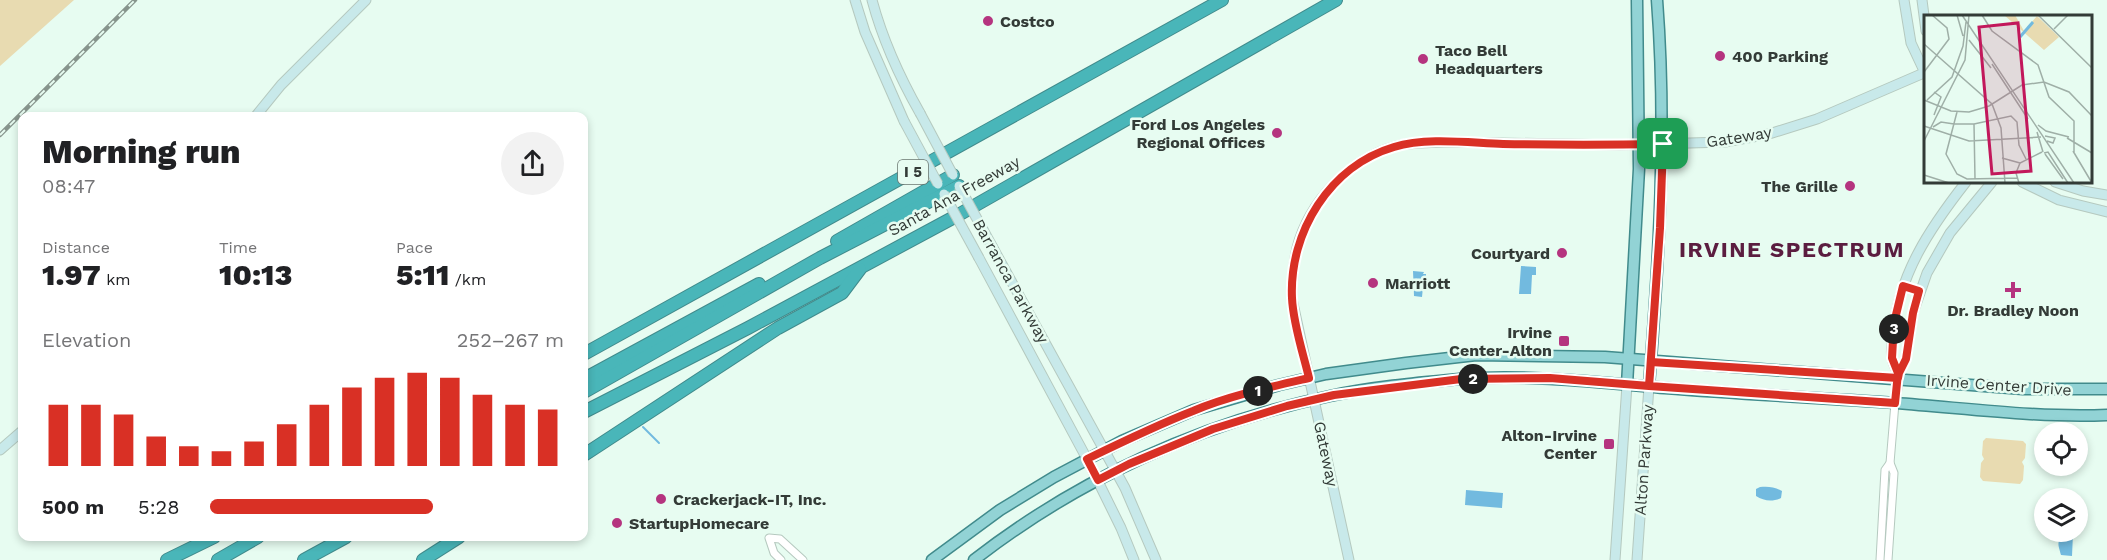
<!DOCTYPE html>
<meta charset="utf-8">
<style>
body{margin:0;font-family:"Work Sans",sans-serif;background:#f2f2f2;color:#202124;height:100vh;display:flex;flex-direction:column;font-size:22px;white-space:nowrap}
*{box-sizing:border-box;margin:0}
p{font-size:20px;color:#757577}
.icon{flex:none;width:33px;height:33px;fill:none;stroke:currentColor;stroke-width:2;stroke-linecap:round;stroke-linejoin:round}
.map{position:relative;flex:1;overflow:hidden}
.panel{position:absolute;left:18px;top:112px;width:570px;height:429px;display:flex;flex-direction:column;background:#fff;border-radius:12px;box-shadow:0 3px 9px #0003}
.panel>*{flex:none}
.tools{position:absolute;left:2034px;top:422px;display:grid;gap:12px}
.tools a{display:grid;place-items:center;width:54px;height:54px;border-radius:50%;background:#fff;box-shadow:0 3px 9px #0003;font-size:30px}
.pin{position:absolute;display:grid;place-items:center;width:51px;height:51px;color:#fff;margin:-26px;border-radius:12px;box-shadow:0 3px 9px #0006}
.km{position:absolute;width:30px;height:30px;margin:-15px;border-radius:50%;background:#222;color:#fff;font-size:16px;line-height:30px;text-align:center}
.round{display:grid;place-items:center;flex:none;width:63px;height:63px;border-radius:32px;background:#f2f2f2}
.headline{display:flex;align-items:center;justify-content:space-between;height:102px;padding:0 24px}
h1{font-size:33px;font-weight:800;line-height:45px}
.stats{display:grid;grid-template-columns:repeat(3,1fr);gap:9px;height:102px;padding:6px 24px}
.stats div{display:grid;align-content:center}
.stats b{font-size:30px;font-weight:800}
.stats small{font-size:16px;font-weight:400}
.stats p{font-size:16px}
.chart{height:168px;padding:12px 24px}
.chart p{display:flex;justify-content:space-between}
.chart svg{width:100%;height:108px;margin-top:6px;stroke:#d93025;stroke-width:6}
ul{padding:0 24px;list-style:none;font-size:20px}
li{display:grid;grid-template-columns:96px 72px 1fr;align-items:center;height:45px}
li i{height:15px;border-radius:8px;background:#d93025}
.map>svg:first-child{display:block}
</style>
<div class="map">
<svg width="2107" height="560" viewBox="0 0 2107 560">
<rect width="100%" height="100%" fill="#e7fcf1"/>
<g fill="#e8dbb1">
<path d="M0 0H74L0 66Z"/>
<path d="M1986 438 2023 441 2026 444 2025 458 2022 462 2024 466 2023 480 2020 484 1983 481 1980 477 1981 463 1984 459 1982 455 1983 441Z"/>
</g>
<g fill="#72badf">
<path d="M1521 266 1536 267V275H1532L1531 294H1519Z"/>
<path d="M1413 271 1424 272 1423 274H1426V280H1421L1420 287H1423L1422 297 1414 296Z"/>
<path d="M1760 487C1768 486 1775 487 1782 491L1781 498C1772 502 1764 501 1756 496V489Z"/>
<path d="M1466 490 1503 493 1502 508 1465 505Z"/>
<path d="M2062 533 2073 534 2072 556 2061 555C2058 543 2057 545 2062 533Z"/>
</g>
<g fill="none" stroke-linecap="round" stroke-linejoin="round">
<path stroke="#72badf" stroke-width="2" d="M643 427 659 443"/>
<g stroke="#b5c9bf" stroke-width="9">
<g id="street">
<path d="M781 560 774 553 769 538 780 539 803 560"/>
<path d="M1880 560 1885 470 1890 463"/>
<path d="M1888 560 1894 473 1890 463 1895 403"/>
</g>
</g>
<g stroke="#b5c9bf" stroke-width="11">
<g id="secondary">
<path d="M855 0 865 32 904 121"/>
<path d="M872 0C883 41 899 76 920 113"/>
<path d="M1904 0 1911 43 1926 75"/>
<path d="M1922 0 1926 31"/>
<path d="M255 117 281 85 366 0"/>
<path d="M2022 182 2059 200 2107 212"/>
<path d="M2055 182 2083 191 2107 195"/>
<path d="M993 248 1125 488 1156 560"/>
<path d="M979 258 1087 459 1121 528 1134 560"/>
<path d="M1898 376C1897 370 1893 364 1892 358 1890 351 1893 342 1893 335 1898 275 1930 228 1966 182"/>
<path d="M1895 403 1899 373 1906 359 1913 313 1927 273 1950 233 1992 182"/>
<path d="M0 450 22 431"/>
<path d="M1349 560 1292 299C1292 282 1293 265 1297 248 1309 202 1349 159 1396 146 1412 142 1430 143 1446 142L1620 145 1725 142 1769 134 1817 119 1926 72"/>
<path d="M1615 560 1627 385"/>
<path d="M1637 560 1649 386"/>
</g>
</g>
<g stroke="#418b8c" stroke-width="13">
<g id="primary">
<path d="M1627 385 1639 169 1637 0"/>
<path d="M1649 386C1659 257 1667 130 1657 0"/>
<path d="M932 560 1000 510 1054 477 1122 441 1194 410 1279 385 1326 374 1406 363 1476 355 1605 357 2023 389H2107"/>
<path d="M974 560C1078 479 1201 423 1330 396 1372 387 1416 383 1459 379 1527 374 1597 382 1665 388 1742 394 1818 398 1895 403 1965 408 2037 418 2107 415"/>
</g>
</g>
<g stroke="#418b8c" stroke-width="14">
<g id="highway">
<path d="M837 241 953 175"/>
<path d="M584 354 1222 0"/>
<path d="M584 379 759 284"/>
<path d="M584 392 820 258 959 186"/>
<path d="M584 412 748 328 960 214 1336 0"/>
<path d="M584 455 778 328 842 293 860 269"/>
<path d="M167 560 214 537"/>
<path d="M218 560 258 537"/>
<path d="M304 560 346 537"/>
<path d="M423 560 459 537"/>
</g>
</g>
<use href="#street" stroke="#fff" stroke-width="7"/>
<use href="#secondary" stroke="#c8e9ea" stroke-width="9"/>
<use href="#primary" stroke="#92d3d5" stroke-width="10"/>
<use href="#highway" stroke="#49b6b9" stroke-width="12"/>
<g stroke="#87958d" stroke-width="4.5">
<path id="rail" d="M0 135 135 0"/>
</g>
<use href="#rail" stroke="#e7fcf1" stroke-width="2" stroke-dasharray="7" stroke-linecap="butt"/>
<g stroke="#b5c9bf" stroke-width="11" stroke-linecap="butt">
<g id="secondary-bridge">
<path d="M920 113 953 175"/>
<path d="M904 121 938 184"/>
<path d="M959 186 993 248"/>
<path d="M944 194 979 258"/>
</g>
</g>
<use href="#secondary-bridge" stroke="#c8e9ea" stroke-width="9"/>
</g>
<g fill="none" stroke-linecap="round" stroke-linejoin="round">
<g stroke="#fff" stroke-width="12">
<path id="route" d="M1663 144C1610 145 1557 145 1503 144 1470 143 1427 137 1394 147 1330 166 1289 232 1292 298 1293 323 1303 353 1309 378 1270 387 1229 396 1193 411 1157 425 1122 442 1087 459L1098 480 1129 464 1213 429 1287 406 1334 395 1461 379 1550 378 1649 386 1651 362 1898 378 1899 373 1906 359 1913 313 1919 291 1903 286 1894 323 1892 358 1898 373 1895 403 1649 386 1660 228 1663 144"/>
</g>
<use href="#route" stroke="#d93025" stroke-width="8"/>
</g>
<g fill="#b5347f" stroke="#e7fcf1" stroke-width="2">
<circle cx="988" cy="21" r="6"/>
<circle cx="1720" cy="56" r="6"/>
<circle cx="1423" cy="59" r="6"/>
<circle cx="1277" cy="133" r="6"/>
<circle cx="1850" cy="186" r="6"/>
<circle cx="1562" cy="253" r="6"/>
<circle cx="1373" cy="283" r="6"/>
<path d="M2010 281h6v6h6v6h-6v6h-6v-6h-6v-6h6z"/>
<rect x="1558" y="335" width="12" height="12" rx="3"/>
<rect x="1603" y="438" width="12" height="12" rx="3"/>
<circle cx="661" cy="499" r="6"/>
<circle cx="617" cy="523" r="6"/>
</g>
<g text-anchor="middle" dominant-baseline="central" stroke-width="5" stroke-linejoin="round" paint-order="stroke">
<rect fill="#e7fcf1" stroke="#69756f" stroke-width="1.5" x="898" y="160" width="30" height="24" rx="4.5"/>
<g font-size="15" font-weight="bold" fill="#333b37">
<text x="913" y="172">I 5</text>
</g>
<g font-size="16" font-weight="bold" fill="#333b37" stroke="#e7fcf1" text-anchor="start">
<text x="1000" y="21">Costco</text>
<text x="1435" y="50">Taco Bell<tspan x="1435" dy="18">Headquarters</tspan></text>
<text x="1732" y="56">400 Parking</text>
<text x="1265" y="124" text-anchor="end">Ford Los Angeles<tspan x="1265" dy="18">Regional Offices</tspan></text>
<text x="1838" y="186" text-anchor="end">The Grille</text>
<text x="1550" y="253" text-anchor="end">Courtyard</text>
<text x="1385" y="283">Marriott</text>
<text x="2013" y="310" text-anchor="middle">Dr. Bradley Noon</text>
<text x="1552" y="332" text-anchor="end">Irvine<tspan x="1552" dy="18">Center-Alton</tspan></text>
<text x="1597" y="435" text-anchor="end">Alton-Irvine<tspan x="1597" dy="18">Center</tspan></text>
<text x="673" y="499">Crackerjack-IT, Inc.</text>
<text x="629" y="523">StartupHomecare</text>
</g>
<g font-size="16" fill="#333b37" stroke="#e7fcf1">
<text transform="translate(1739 137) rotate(-9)">Gateway</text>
<text transform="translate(954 196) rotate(-29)">Santa Ana Freeway</text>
<text transform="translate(1011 281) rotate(61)">Barranca Parkway</text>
<text transform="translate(1999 385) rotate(4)">Irvine Center Drive</text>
<text transform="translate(1326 454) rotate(78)">Gateway</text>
<text transform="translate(1644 460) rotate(-86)">Alton Parkway</text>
</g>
<g font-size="22" font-weight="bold" letter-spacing="1.5" fill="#5b1d40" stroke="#e7fcf1">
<text x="1792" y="249">IRVINE SPECTRUM</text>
</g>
</g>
<g transform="translate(1924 15)">
<rect width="168" height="168" fill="#e7fcf1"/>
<path d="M80 0H91L100 16 113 1 135 22 120 35Z" fill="#e8dbb1"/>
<path fill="none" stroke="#72badf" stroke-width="3" d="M96 22 109 7"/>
<path fill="none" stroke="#9fafa7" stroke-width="1.5" d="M33 0 39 21M38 0 150 168M58 0 68 16 114 50 125 82 150 106V137M114 0 168 53M130 14 144 0M45 25 67 53M0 29 68 89 77 113 81 168M68 49 104 104M0 57 25 24 23 13 8 0M0 85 27 96 45 97 65 91 98 70 120 67 145 77 168 101M3 85 28 62 39 31 42 7M33 97 22 139 33 159 43 164 94 163M10 100 17 82 10 77M30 109H50L87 101 93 107 95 130 102 144M50 109 51 164M114 110 122 116 145 122M0 111 45 126 117 122M9 112 17 107 30 109M113 117 119 137M121 121 131 123 129 128 123 126M143 123 168 138M0 126 41 45 45 0M149 136 168 168M120 138 124 137 144 168M121 139 139 164M78 143 96 148M0 160 25 168M95 168 92 158 96 148 118 137"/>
<path fill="#c2185b" fill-opacity="0.15" stroke="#c2185b" stroke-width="3" d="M94 8 107 156 68 159 55 12Z"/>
<rect width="168" height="168" fill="none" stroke="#333b37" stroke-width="3"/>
</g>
</svg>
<div class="tools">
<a><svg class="icon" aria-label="locate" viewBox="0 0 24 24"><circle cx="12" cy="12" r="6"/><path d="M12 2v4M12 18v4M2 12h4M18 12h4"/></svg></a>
<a><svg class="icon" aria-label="layers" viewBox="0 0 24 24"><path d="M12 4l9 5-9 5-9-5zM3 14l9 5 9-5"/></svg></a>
</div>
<div class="pin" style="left:1663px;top:144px;background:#1e9e55"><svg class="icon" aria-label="arrive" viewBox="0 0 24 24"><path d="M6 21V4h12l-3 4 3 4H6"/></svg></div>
<b class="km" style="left:1258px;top:391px">1</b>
<b class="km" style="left:1473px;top:379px">2</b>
<b class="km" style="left:1894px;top:329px">3</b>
<section class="panel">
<div class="headline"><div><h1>Morning run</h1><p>08:47</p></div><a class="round"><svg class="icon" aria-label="share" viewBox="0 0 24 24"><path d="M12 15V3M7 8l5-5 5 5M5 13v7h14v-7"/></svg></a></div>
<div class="stats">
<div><p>Distance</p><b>1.97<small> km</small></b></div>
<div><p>Time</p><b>10:13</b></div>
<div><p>Pace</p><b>5:11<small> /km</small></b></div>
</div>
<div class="chart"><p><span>Elevation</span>252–267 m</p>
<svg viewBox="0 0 160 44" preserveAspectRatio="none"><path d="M5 44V19M15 44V19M25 44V23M35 44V32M45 44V36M55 44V38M65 44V34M75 44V27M85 44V19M95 44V12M105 44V8M115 44V6M125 44V8M135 44V15M145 44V19M155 44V21"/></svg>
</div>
<ul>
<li><b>500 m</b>5:28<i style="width:63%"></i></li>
</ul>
</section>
</div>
